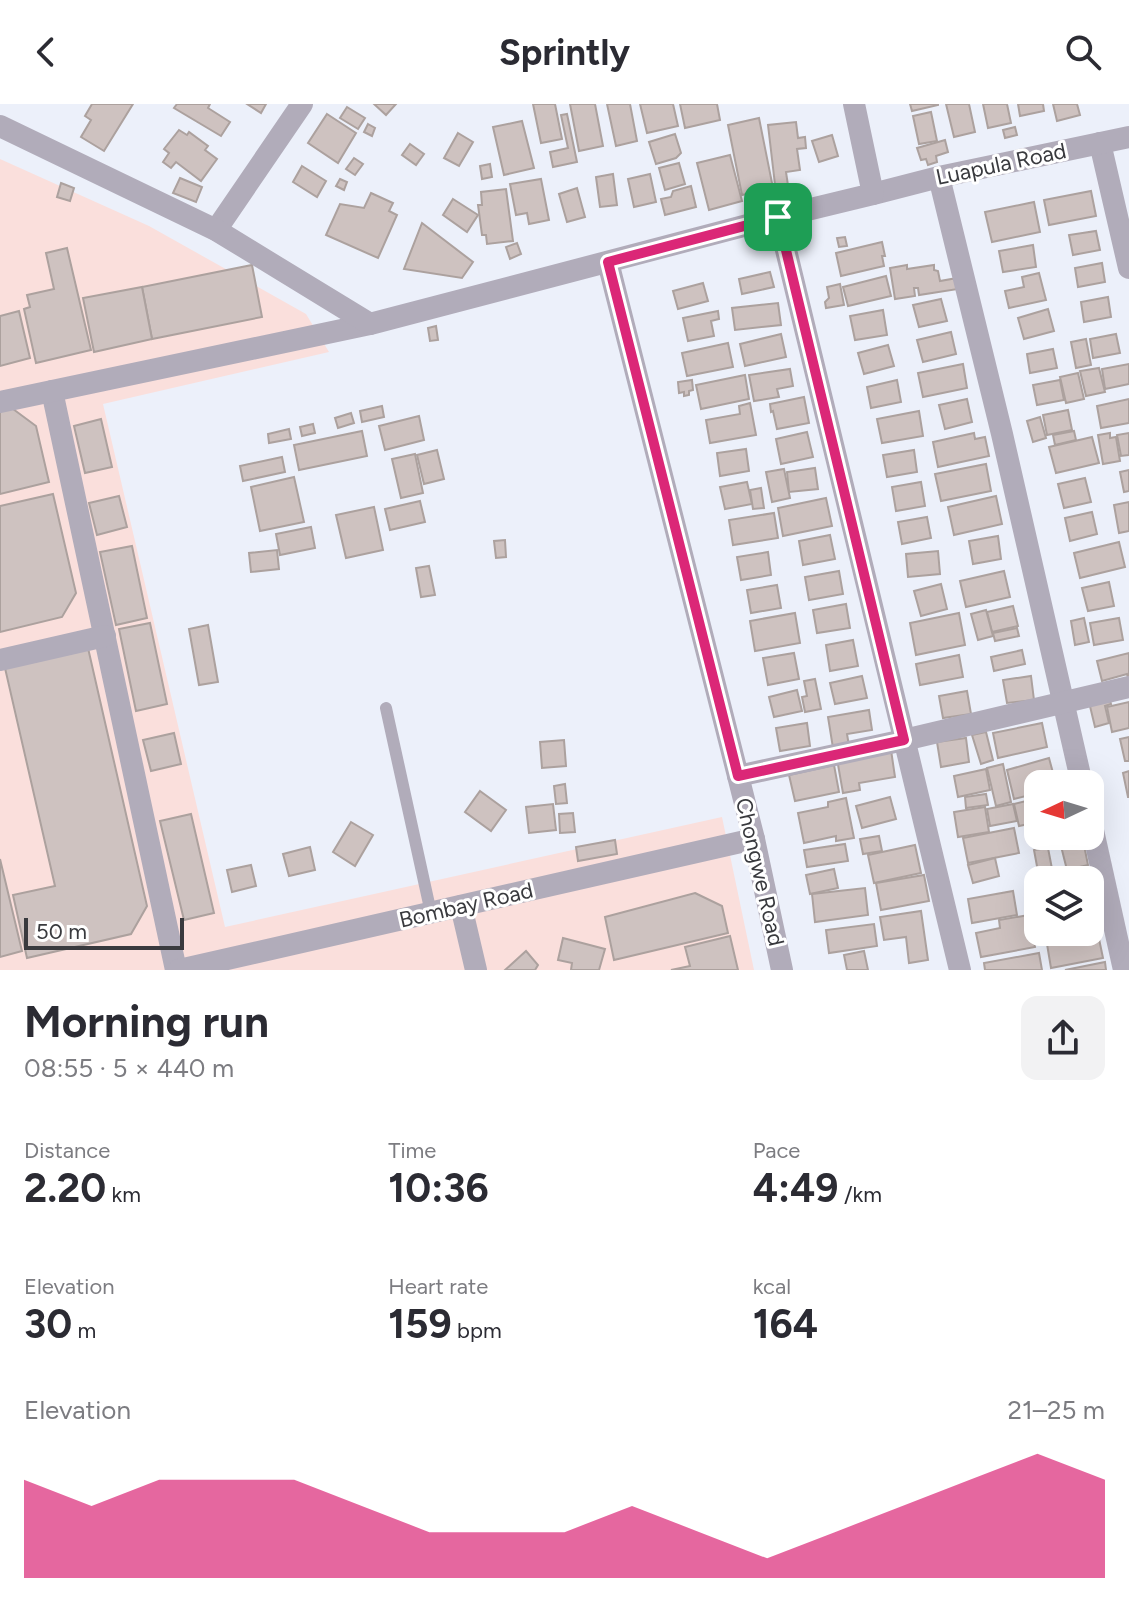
<!DOCTYPE html>
<meta charset="utf-8">
<style>
body{margin:0;font-family:Figtree,sans-serif;background:#f2f2f3;color:#2b2b33;height:100vh;display:flex;flex-direction:column;font-size:30px;white-space:nowrap}
*{box-sizing:border-box;margin:0}
p{font-size:26px;color:#7c7c81}
.icon{flex:none;width:44px;height:44px;fill:none;stroke:currentColor;stroke-width:2;stroke-linecap:round;stroke-linejoin:round}
.map{position:relative;height:866px;overflow:hidden}
.panel{display:flex;flex-direction:column;background:#fff;flex:1}
.panel>*{flex:none}
.needle{width:52px;rotate:266deg}
.controls{position:absolute;left:1024px;top:666px;display:grid;gap:16px}
.controls a{display:grid;place-items:center;width:80px;height:80px;border-radius:16px;background:#fff;box-shadow:0 8px 32px #0002;font-size:40px}
.scale{position:absolute;left:24px;bottom:20px;width:160px;box-sizing:border-box;padding-left:8px;border:4px solid #393a3e;border-top:0;font-size:22px;line-height:28px;white-space:nowrap;color:#393a3e;-webkit-text-stroke:6px #fff;paint-order:stroke}
.pin{position:absolute;display:grid;place-items:center;width:68px;height:68px;color:#fff;margin:-34px;border-radius:16px;box-shadow:0 4px 12px #0006}
.round{display:grid;place-items:center;flex:none;width:84px;height:84px;border-radius:16px;background:#f2f2f3}
.overview{display:flex;align-items:center;justify-content:space-between;height:136px;padding:0 24px}
h1{font-size:44px;font-weight:700;line-height:60px}
.figures{display:grid;grid-template-columns:repeat(3,1fr);gap:12px;height:136px;padding:8px 24px}
.figures div{display:grid;align-content:center}
.figures b{font-size:40px;font-weight:700}
.figures small{font-size:22px;font-weight:400}
.figures p{font-size:22px}
.chart{height:224px;padding:16px 24px}
.chart p{display:flex;justify-content:space-between}
.chart svg{width:100%;height:144px;margin-top:8px;fill:#db2777;opacity:.7}
header{display:flex;justify-content:space-between;align-items:center;height:104px;padding:0 24px;background:#fff;font-size:36px;font-weight:700}
.map>svg:first-child{display:block}
</style>
<header><svg class="icon" aria-label="back" viewBox="0 0 24 24"><path d="M15 5l-7 7 7 7"/></svg>Sprintly<svg class="icon" aria-label="search" viewBox="0 0 24 24"><circle cx="10" cy="10" r="6"/><path d="M15 15l6 6"/></svg></header>
<div class="map">
<svg width="1129" height="866" viewBox="0 0 1129 866">
<rect width="100%" height="100%" fill="#ecf0fa"/>
<path fill="#fadfdc" d="M0 55 149 122 306 210 329 248 103 300 225 823 722 713 754 866H0Z"/>
<g fill="#cec2c0" stroke="#aca19e" stroke-width="2">
<path d="M92 0H133L104 47 81 33 91 16 85 12Z"/>
<path d="M177 0H210L208 4 230 18 221 32 174 4Z"/>
<path d="M247 0H266L261 9Z"/>
<path d="M374 0H396L386 11Z"/>
<path d="M533 0H555L562 35 541 39Z"/>
<path d="M570 0H595L603 42 579 47Z"/>
<path d="M607 0H630L637 37 616 42Z"/>
<path d="M640 0H673L678 22 647 29Z"/>
<path d="M680 0H717L720 16 685 24Z"/>
<path d="M910 0H938V1L912 7Z"/>
<path d="M946 0H969L975 28 954 33Z"/>
<path d="M983 0H1007L1011 19 988 24Z"/>
<path d="M1018 0H1043L1044 7 1020 12Z"/>
<path d="M1053 0H1077L1080 11 1057 17Z"/>
<path d="M347 3 365 14 358 25 340 14Z"/>
<path d="M931 8 937 37 919 40 913 12Z"/>
<path d="M327 10 356 29 338 59 308 39Z"/>
<path d="M567 10 577 58 553 63 550 48 568 44 561 11Z"/>
<path d="M759 14 773 84 742 91 728 21Z"/>
<path d="M522 17 534 64 504 71 493 23Z"/>
<path d="M796 18 798 34 805 33 806 44 797 45 800 66 786 68 789 88 776 89 768 21Z"/>
<path d="M368 20 375 24 372 32 364 28Z"/>
<path d="M1015 23 1017 31 1005 34 1003 26Z"/>
<path d="M179 26 187 31 189 28 208 42 205 46 217 55 201 77 176 58 171 64 163 58 169 49 164 45Z"/>
<path d="M458 29 473 38 459 62 444 54Z"/>
<path d="M675 30 681 49 676 54 656 60 649 38Z"/>
<path d="M832 31 838 52 819 58 812 37Z"/>
<path d="M945 36 948 48 936 52 937 58 928 61 926 55 921 56 917 44Z"/>
<path d="M410 40 424 50 416 61 402 51Z"/>
<path d="M730 51 742 97 709 106 697 59Z"/>
<path d="M354 54 363 60 355 71 346 65Z"/>
<path d="M679 59 685 80 665 86 659 64Z"/>
<path d="M490 60 492 73 482 75 480 62Z"/>
<path d="M302 62 326 77 317 93 293 78Z"/>
<path d="M613 70 617 101 600 103 596 73Z"/>
<path d="M650 70 656 98 634 103 628 75Z"/>
<path d="M180 74 202 83 196 98 173 89Z"/>
<path d="M340 75 347 78 344 86 336 82Z"/>
<path d="M541 75 549 116 529 120 527 109 516 111 510 80Z"/>
<path d="M61 79 74 84 70 97 57 93Z"/>
<path d="M691 82 696 103 665 111 661 95 671 93 673 87Z"/>
<path d="M577 84 585 113 567 118 559 90Z"/>
<path d="M506 85 513 137 487 140 486 131H482L478 101H482L481 88Z"/>
<path d="M1091 87 1096 112 1049 121 1044 96Z"/>
<path d="M371 89 393 99 389 107 397 111 378 154 326 131 340 100 364 104Z"/>
<path d="M453 95 478 111 467 128 443 111Z"/>
<path d="M1034 98 1040 128 992 138 985 108Z"/>
<path d="M422 119 473 158 462 174 404 165Z"/>
<path d="M1096 127 1100 146 1073 151 1069 131Z"/>
<path d="M845 133 847 142 839 143 837 134Z"/>
<path d="M882 138 885 152H882L884 162 841 172 836 149Z"/>
<path d="M517 139 521 150 510 155 506 143Z"/>
<path d="M1033 141 1036 163 1003 168 999 147Z"/>
<path d="M67 144 91 246 36 259 24 205 30 203 27 191 54 185 46 149Z"/>
<path d="M1102 159 1105 178 1078 183 1075 164Z"/>
<path d="M252 161 262 213 152 235 142 183Z"/>
<path d="M907 161V165L934 161V166L938 167 940 177 957 174 958 185 919 191 918 184H914L915 192 895 195 890 164Z"/>
<path d="M770 168 774 183 742 190 739 175Z"/>
<path d="M1039 169 1046 196 1009 204 1005 187 1024 183 1022 173Z"/>
<path d="M886 172 891 192 848 202 843 183Z"/>
<path d="M703 179 708 197 678 205 673 187Z"/>
<path d="M840 180 844 201 826 204 825 198 829 194 827 183Z"/>
<path d="M142 183 152 235 94 248 83 194Z"/>
<path d="M1108 193 1111 213 1084 218 1081 198Z"/>
<path d="M941 195 947 217 919 223 913 201Z"/>
<path d="M778 199 781 221 735 226 732 204Z"/>
<path d="M1048 205 1054 227 1024 235 1018 214Z"/>
<path d="M883 206 887 231 855 236 850 212Z"/>
<path d="M19 207 30 254 0 262V212Z"/>
<path d="M718 207 719 215 711 217 714 232 688 237 683 214Z"/>
<path d="M436 222 438 236 430 237 428 224Z"/>
<path d="M951 228 956 250 923 258 917 236Z"/>
<path d="M781 230 786 253 745 262 740 240Z"/>
<path d="M1116 230 1120 249 1093 254 1090 235Z"/>
<path d="M1086 235 1091 261 1076 264 1071 238Z"/>
<path d="M728 239 733 263 687 272 682 249Z"/>
<path d="M888 241 894 262 864 270 858 249Z"/>
<path d="M1053 245 1057 264 1030 269 1027 250Z"/>
<path d="M963 260 967 284 923 293 918 269Z"/>
<path d="M1129 260V280L1105 285 1102 265Z"/>
<path d="M1099 264 1105 288 1086 292 1080 267Z"/>
<path d="M790 265 793 282 777 285 779 293 754 297 749 271Z"/>
<path d="M1078 269 1084 295 1066 299 1060 273Z"/>
<path d="M745 271 749 295 701 305 696 281Z"/>
<path d="M692 276 693 286 689 287V291L684 292V288L679 289 678 278Z"/>
<path d="M897 276 901 298 871 304 867 283Z"/>
<path d="M1060 276 1064 296 1037 301 1033 281Z"/>
<path d="M804 293 809 319 777 325 773 307 771 308 770 300Z"/>
<path d="M967 295 972 318 945 325 939 301Z"/>
<path d="M1129 295V319L1101 324 1097 302Z"/>
<path d="M750 299 756 331 710 339 706 316 740 310 739 302Z"/>
<path d="M9 302 36 322 49 378 0 390V304Z"/>
<path d="M382 302 384 313 362 318 360 307Z"/>
<path d="M1068 306 1072 326 1047 331 1043 311Z"/>
<path d="M919 307 923 332 882 339 877 315Z"/>
<path d="M351 309 354 319 338 324 335 314Z"/>
<path d="M419 312 424 336 385 346 379 322Z"/>
<path d="M1040 313 1046 334 1033 338 1027 317Z"/>
<path d="M101 315 112 363 85 369 74 322Z"/>
<path d="M313 320 315 329 302 332 300 323Z"/>
<path d="M289 325 291 335 269 339 268 330Z"/>
<path d="M362 327 367 352 299 366 294 341Z"/>
<path d="M1074 327 1076 336 1055 341 1053 331Z"/>
<path d="M807 328 813 353 781 360 776 335Z"/>
<path d="M974 329 975 335 985 333 989 352 938 363 933 338Z"/>
<path d="M1110 329V334L1116 333 1120 357 1103 360 1098 331Z"/>
<path d="M1129 329V351L1121 352 1117 331Z"/>
<path d="M1092 333 1099 359 1056 369 1049 343Z"/>
<path d="M746 345 749 367 720 372 717 349Z"/>
<path d="M437 346 444 375 424 380 417 351Z"/>
<path d="M914 346 917 368 887 373 883 351Z"/>
<path d="M415 350 423 389 401 394 392 355Z"/>
<path d="M282 353 285 368 243 377 240 362Z"/>
<path d="M986 360 991 387 941 397 935 370Z"/>
<path d="M815 364 818 385 789 388 787 368Z"/>
<path d="M784 365 790 394 772 398 766 368Z"/>
<path d="M1129 366V387L1124 388 1120 368Z"/>
<path d="M294 373 304 418 260 427 251 383Z"/>
<path d="M1085 374 1091 398 1064 404 1058 380Z"/>
<path d="M747 378 752 400 725 405 720 383Z"/>
<path d="M921 378 925 402 896 407 892 383Z"/>
<path d="M761 384 764 404 753 405 750 386Z"/>
<path d="M53 390 76 489 62 513 0 528V402Z"/>
<path d="M119 392 127 423 97 431 89 399Z"/>
<path d="M996 392 1002 420 954 431 948 403Z"/>
<path d="M826 394 832 422 783 432 778 404Z"/>
<path d="M420 397 425 418 390 426 385 405Z"/>
<path d="M1129 398V427L1119 429 1114 401Z"/>
<path d="M374 403 383 446 346 454 336 411Z"/>
<path d="M1092 408 1097 430 1070 437 1065 414Z"/>
<path d="M774 409 778 434 733 441 729 416Z"/>
<path d="M927 413 931 434 902 440 898 418Z"/>
<path d="M311 423 315 444 280 451 276 430Z"/>
<path d="M830 431 835 455 803 461 799 437Z"/>
<path d="M998 432 1001 455 973 460 969 437Z"/>
<path d="M505 436 506 453 496 454 494 437Z"/>
<path d="M1119 438 1125 463 1080 474 1074 449Z"/>
<path d="M132 442 147 514 116 521 100 448Z"/>
<path d="M277 446 279 465 251 468 249 449Z"/>
<path d="M938 447 940 470 908 473 906 450Z"/>
<path d="M768 448 771 471 741 476 737 453Z"/>
<path d="M429 462 435 491 421 493 416 464Z"/>
<path d="M839 467 843 490 809 496 805 473Z"/>
<path d="M1004 467 1010 493 966 503 960 477Z"/>
<path d="M1109 478 1114 502 1088 507 1082 484Z"/>
<path d="M941 480 947 505 921 512 914 487Z"/>
<path d="M777 481 781 504 751 509 747 486Z"/>
<path d="M846 500 850 524 817 529 813 506Z"/>
<path d="M1013 502 1018 522 992 528 987 508Z"/>
<path d="M986 506 993 532 978 536 971 510Z"/>
<path d="M795 509 800 539 755 547 750 517Z"/>
<path d="M959 509 965 541 916 551 910 519Z"/>
<path d="M1084 514 1089 538 1075 541 1071 517Z"/>
<path d="M1119 514 1123 536 1094 541 1090 519Z"/>
<path d="M150 519 167 600 136 607 119 525Z"/>
<path d="M208 521 218 578 199 581 189 525Z"/>
<path d="M1017 524 1019 532 995 537 993 529Z"/>
<path d="M853 536 858 562 830 567 826 541Z"/>
<path d="M88 544 147 802 131 830 27 854 13 791 55 782 5 564Z"/>
<path d="M1022 546 1025 560 994 567 991 553Z"/>
<path d="M794 549 799 575 768 581 763 554Z"/>
<path d="M1129 549V577L1127 570 1102 577 1097 557Z"/>
<path d="M959 551 963 573 920 581 916 560Z"/>
<path d="M862 572 867 594 835 600 830 579Z"/>
<path d="M1031 572 1034 596 1007 599 1003 576Z"/>
<path d="M815 575 821 605 805 608 802 593 807 592 804 577Z"/>
<path d="M797 586 802 607 774 613 769 593Z"/>
<path d="M967 587 971 610 943 614 939 592Z"/>
<path d="M1109 593 1111 600 1105 602 1109 619 1095 623 1089 598Z"/>
<path d="M1129 598V624L1112 628 1107 603Z"/>
<path d="M869 606 872 626 847 630 849 642 833 644 828 613Z"/>
<path d="M807 619 810 642 780 647 776 624Z"/>
<path d="M1042 619 1047 643 998 654 993 629Z"/>
<path d="M986 628 993 656 981 660 972 631Z"/>
<path d="M174 629 181 660 151 667 143 636Z"/>
<path d="M1129 633V657H1125L1120 635Z"/>
<path d="M966 634 969 658 941 663 937 638Z"/>
<path d="M564 636 566 662 542 664 540 638Z"/>
<path d="M891 646 895 673 859 679 860 686 843 689 837 655Z"/>
<path d="M1049 654 1056 680H1038V689L1014 695 1007 666Z"/>
<path d="M1003 660 1011 698 996 702 987 664Z"/>
<path d="M834 661 839 688 795 697 789 671Z"/>
<path d="M986 665 990 686 958 693 954 672Z"/>
<path d="M1129 667V693H1128L1123 669Z"/>
<path d="M565 680 567 699 556 700 554 682Z"/>
<path d="M480 687 506 706 491 727 465 708Z"/>
<path d="M986 690 988 701 966 704 965 693Z"/>
<path d="M890 693 896 715 862 724 856 702Z"/>
<path d="M846 694 854 734 836 737V732L804 739 798 709 828 703V698Z"/>
<path d="M1038 694V718L1019 722 1014 700Z"/>
<path d="M553 700 556 726 529 729 526 703Z"/>
<path d="M1013 700 1017 717 990 722 987 705Z"/>
<path d="M985 703 989 728 958 733 954 708Z"/>
<path d="M573 709 575 728 560 729 559 710Z"/>
<path d="M191 710 214 809 184 816 160 717Z"/>
<path d="M351 718 373 731 355 762 333 748Z"/>
<path d="M1038 720V732H1071V736L1043 740V737L1034 738 1031 721Z"/>
<path d="M1014 724 1019 749 968 759 963 734Z"/>
<path d="M879 732 882 747 863 750 860 735Z"/>
<path d="M615 736 617 750 578 757 576 743Z"/>
<path d="M1083 736 1088 761 1067 766 1061 742Z"/>
<path d="M845 740 848 757 807 763 804 746Z"/>
<path d="M915 741 921 769 874 779 868 751Z"/>
<path d="M310 743 315 766 289 772 283 750Z"/>
<path d="M1048 744 1053 770 1039 773 1034 746Z"/>
<path d="M995 754 999 772 973 779 968 761Z"/>
<path d="M0 755 22 847 0 853Z"/>
<path d="M251 761 256 782 232 788 227 766Z"/>
<path d="M834 765 838 784 810 790 806 771Z"/>
<path d="M1087 766 1089 776H1041Z"/>
<path d="M924 771 929 797 881 806 876 779Z"/>
<path d="M865 784 868 811 815 818 812 790Z"/>
<path d="M1013 787 1017 811 972 819 968 795Z"/>
<path d="M695 789 722 802 728 829 614 856 605 813Z"/>
<path d="M1102 793 1107 821 1090 824V795Z"/>
<path d="M921 807 928 856 909 859 906 833 884 836 880 813Z"/>
<path d="M1029 811 1035 843 981 853 976 829 1000 824 999 816Z"/>
<path d="M874 820 877 842 829 849 826 826Z"/>
<path d="M1098 830 1103 854 1051 864 1047 840Z"/>
<path d="M730 832 738 866H671L690 862 685 843Z"/>
<path d="M563 834 605 845 599 866H571L572 859 558 856Z"/>
<path d="M526 847 538 861 535 866H505Z"/>
<path d="M864 847 868 866H847L844 851Z"/>
<path d="M1039 849 1042 866H985L984 859Z"/>
<path d="M1105 858 1106 866H1065Z"/>
</g>
<g fill="none" stroke-linecap="round" stroke-linejoin="round">
<path stroke="#b1acba" stroke-width="12" d="M386 604 431 809"/>
<g stroke="#b1acba" stroke-width="22">
<path d="M1100 39 1129 164"/>
<path d="M939 73 1002 330 1082 680"/>
<path d="M873 90 939 73 1129 33"/>
<path d="M778 113 960 866"/>
<path d="M216 126 302 0"/>
<path d="M52 287 176 866"/>
<path d="M0 298 370 220"/>
<path d="M0 556 105 532"/>
<path d="M738 672 904 636 1129 583"/>
<path d="M1090 713 1124 866"/>
<path d="M461 802 476 866"/>
<path d="M179 866 754 735"/>
</g>
<g stroke="#b1acba" stroke-width="22">
<path d="M0 22 216 126 370 220 778 113 873 90 854 0"/>
<path d="M608 158 754 735 782 866"/>
</g>
</g>
<g fill="none" stroke-linecap="round" stroke-linejoin="round">
<g stroke="#fff" stroke-width="16">
<path id="route" d="M778 113 904 636 738 672 608 158Z"/>
</g>
<use href="#route" stroke="#db2777" stroke-width="10"/>
</g>
<g text-anchor="middle" dominant-baseline="central" stroke-width="6" stroke-linejoin="round" paint-order="stroke">
<g font-size="22" fill="#393a3e" stroke="#fff">
<text transform="translate(1001 60) rotate(-12)">Luapula Road</text>
<text transform="translate(760 768) rotate(77)">Chongwe Road</text>
<text transform="translate(466 801) rotate(-13)">Bombay Road</text>
</g>
</g>
</svg>
<div class="controls">
<a><svg class="needle" viewBox="-14 -14 28 28"><path d="M0-13l5 13h-10z" fill="#e53935"/><path d="M0 13l5-13h-10z" fill="#7c7c81"/></svg></a>
<a><svg class="icon" aria-label="layers" viewBox="0 0 24 24"><path d="M12 4l9 5-9 5-9-5zM3 14l9 5 9-5"/></svg></a>
</div>
<div class="scale">50 m</div>
<div class="pin" style="left:778px;top:113px;background:#1e9e55"><svg class="icon" aria-label="arrive" viewBox="0 0 24 24"><path d="M6 21V4h12l-3 4 3 4H6"/></svg></div>
</div>
<section class="panel">
<div class="overview"><div><h1>Morning run</h1><p>08:55 · 5 × 440 m</p></div><a class="round"><svg class="icon" aria-label="share" viewBox="0 0 24 24"><path d="M12 15V3M7 8l5-5 5 5M5 13v7h14v-7"/></svg></a></div>
<div class="figures">
<div><p>Distance</p><b>2.20<small> km</small></b></div>
<div><p>Time</p><b>10:36</b></div>
<div><p>Pace</p><b>4:49<small> /km</small></b></div>
</div>
<div class="figures">
<div><p>Elevation</p><b>30<small> m</small></b></div>
<div><p>Heart rate</p><b>159<small> bpm</small></b></div>
<div><p>kcal</p><b>164</b></div>
</div>
<div class="chart"><p><span>Elevation</span>21–25 m</p>
<svg viewBox="0 0 160 44" preserveAspectRatio="none"><path d="M0 44V14L10 22L20 14L30 14L40 14L50 22L60 30L70 30L80 30L90 22L100 30L110 38L120 30L130 22L140 14L150 6L160 14V44z"/></svg>
</div>
</section>
